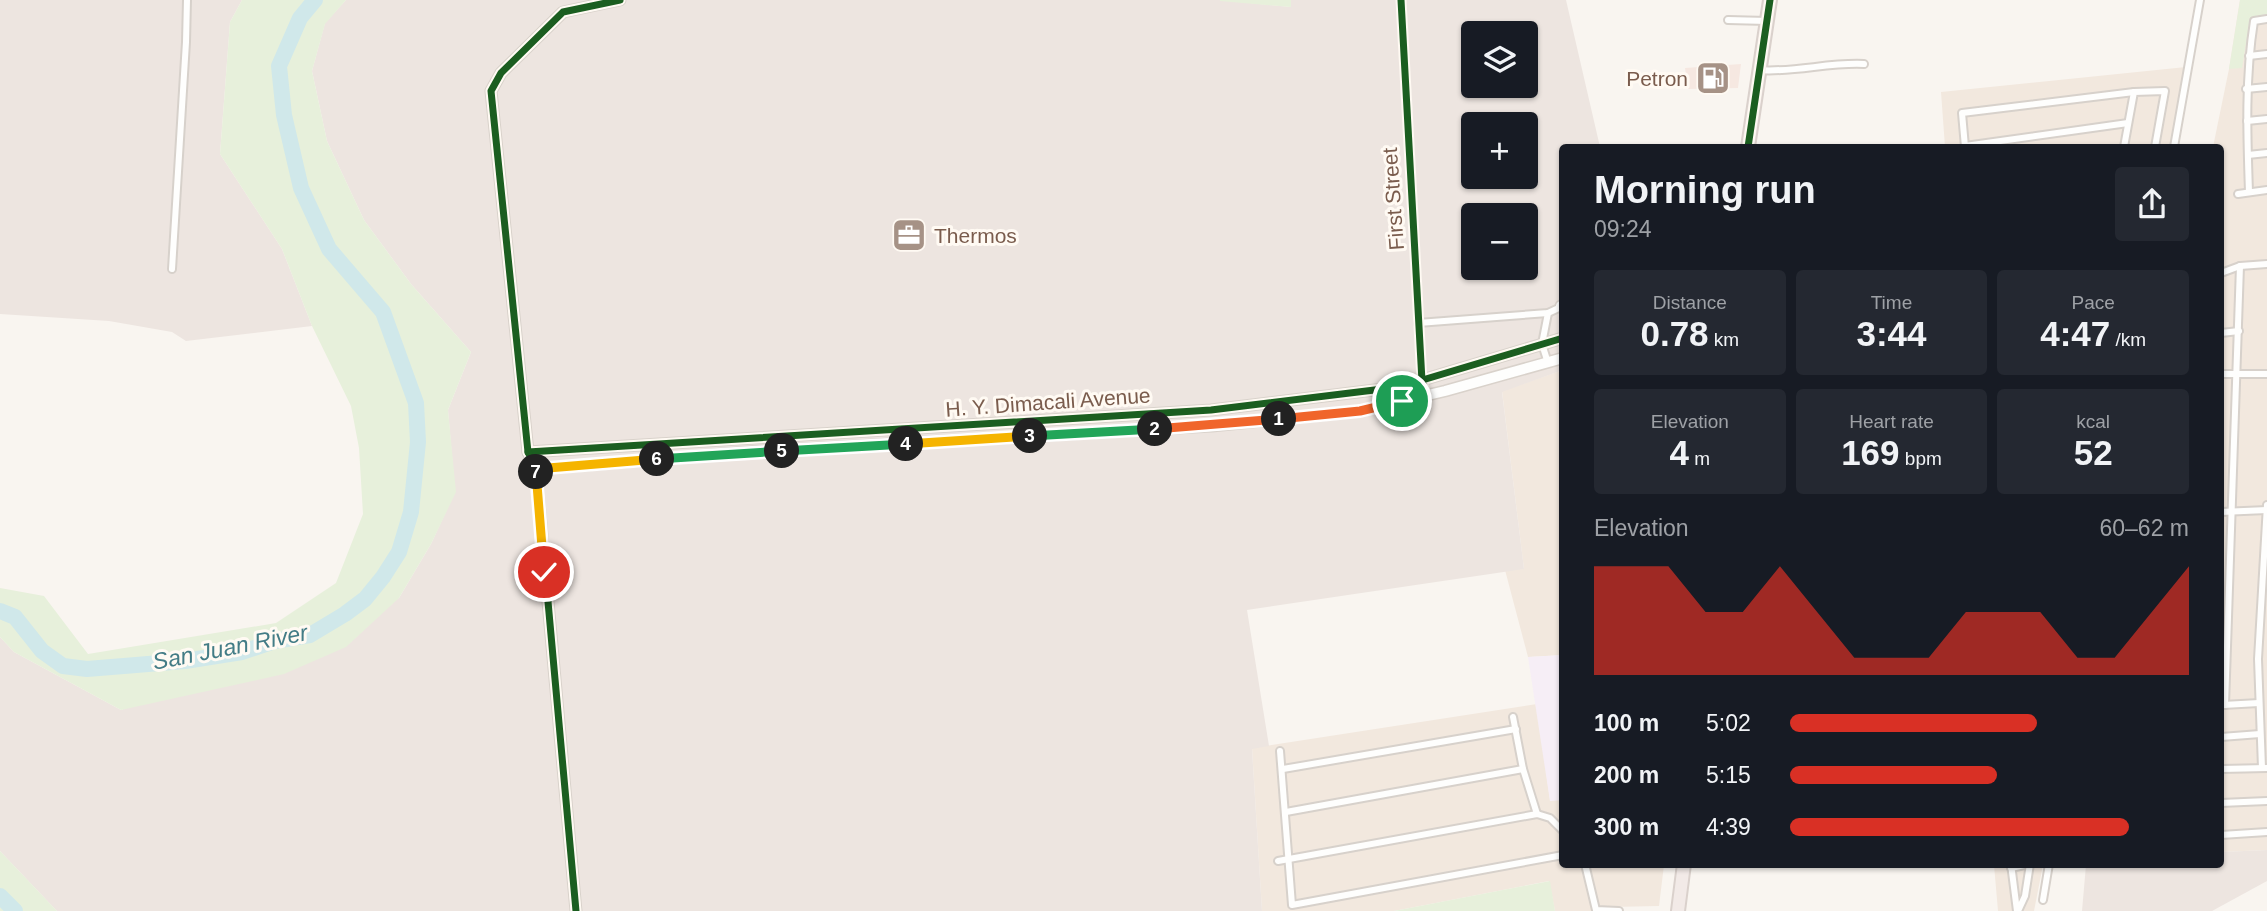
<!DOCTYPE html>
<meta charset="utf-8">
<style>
body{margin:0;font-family:Helvetica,sans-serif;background:#242831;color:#f1f3f6;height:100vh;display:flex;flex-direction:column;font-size:26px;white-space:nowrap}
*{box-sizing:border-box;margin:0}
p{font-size:23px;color:#9ea1a6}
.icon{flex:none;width:38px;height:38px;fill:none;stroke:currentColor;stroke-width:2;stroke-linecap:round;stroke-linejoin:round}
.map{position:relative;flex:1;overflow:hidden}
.details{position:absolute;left:1559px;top:144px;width:665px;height:724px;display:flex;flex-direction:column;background:#171b24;border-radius:7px;box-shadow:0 2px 5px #0004}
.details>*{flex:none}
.fabs{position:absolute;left:1461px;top:21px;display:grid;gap:14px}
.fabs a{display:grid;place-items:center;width:77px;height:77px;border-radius:7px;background:#171b24;box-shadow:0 2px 5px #0004;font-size:35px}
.pin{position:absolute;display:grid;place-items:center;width:60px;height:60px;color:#fff;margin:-30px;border:4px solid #fff;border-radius:50%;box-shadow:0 2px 7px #0007}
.km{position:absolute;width:35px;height:35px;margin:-18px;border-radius:50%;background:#222;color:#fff;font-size:19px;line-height:35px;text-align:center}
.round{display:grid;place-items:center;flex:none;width:74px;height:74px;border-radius:7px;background:#242831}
.head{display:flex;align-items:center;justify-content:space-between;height:119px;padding:0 35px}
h1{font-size:38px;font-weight:700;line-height:52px}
.metrics{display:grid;grid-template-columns:repeat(3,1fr);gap:10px;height:119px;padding:7px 35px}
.metrics div{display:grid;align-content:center;border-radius:7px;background:#242831;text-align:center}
.metrics b{font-size:35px;font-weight:700}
.metrics small{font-size:19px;font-weight:400}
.metrics p{font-size:19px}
.chart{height:196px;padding:14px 35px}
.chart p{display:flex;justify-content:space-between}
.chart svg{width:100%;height:126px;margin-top:7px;fill:#d93025;opacity:.7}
ul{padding:0 35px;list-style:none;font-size:23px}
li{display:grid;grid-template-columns:112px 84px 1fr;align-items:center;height:52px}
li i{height:18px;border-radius:9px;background:#d93025}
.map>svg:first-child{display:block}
</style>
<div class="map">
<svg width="2267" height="911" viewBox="0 0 2267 911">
<rect width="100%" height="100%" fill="#f9f5f0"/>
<g fill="#f2e8de">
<path d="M2240 0H2267V850L2221 852V147H2213L2229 69Z"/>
<path d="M2186 67 2172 147H1945L1941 92Z"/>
<path d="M1563 370V655L1528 657 1505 570 1524 569 1502 391Z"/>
<path d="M1537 704 1550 800H1563V864L1664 865 1659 906 1611 907V911H1555L1549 881 1394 911H1262L1252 748Z"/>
<path d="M1994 865H2043L2034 911H1998Z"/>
</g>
<path fill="#f6e8e1" d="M1741 64 1738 88 1688 89 1685 68Z"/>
<g fill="#ede5e0" fill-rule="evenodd">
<path d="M0 0H242L230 22 220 154 282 249 312 326 186 341 172 332 109 321 0 314Z"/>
<path d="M346 0H1220L1291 7V0H1566L1600 147H1563V370L1502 392 1524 569 1247 610 1269 746 1252 749 1262 911H57L0 851V637L14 652 121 710 399 598 431 544 455 492 448 410 471 352 411 284 364 220 327 141 312 71 325 23ZM1474 33H1526V86H1474ZM1474 124H1526V177H1474ZM1474 215H1526V268H1474Z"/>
<path d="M2267 850V881L2212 911H2082L2086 865 2221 864V852Z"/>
</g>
<path fill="#f6eef6" d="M1563 655V800L1550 801 1528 657Z"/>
<g fill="#e7f0db">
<path d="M242 0H346L325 24 312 71 327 141 364 220 411 284 471 352 448 410 456 492 431 544 399 598 346 647 284 674 121 710 14 652 0 637V588L44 596 88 654 276 623 336 583 363 514 359 448 351 406 312 326 282 249 220 154 230 22Z"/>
<path d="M1220 0H1291V7L1220 1Z"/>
<path d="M2240 0H2267V15L2250 19 2242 68 2229 69Z"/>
<path d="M0 851 57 911H0Z"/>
<path d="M1550 881 1555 911H1394Z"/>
</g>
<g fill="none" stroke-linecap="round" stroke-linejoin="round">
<g stroke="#d0e8ea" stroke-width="16">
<path d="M0 611 15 617 42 651 63 666 87 669 185 661 242 652 275 641 310 635 345 614 365 599 383 577 399 552 411 512 418 442 416 403 383 312 329 249 301 188 284 115 279 66 300 18 315 0"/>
<path d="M0 896 15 911"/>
</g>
<g stroke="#d7d1cb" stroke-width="10">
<g id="street">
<path d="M1401 0 1422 381 1426 395"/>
<path d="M1728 20 1767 21"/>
<path d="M2249 56 2267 54"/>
<path d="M1758 70C1794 73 1829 62 1864 64"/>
<path d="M2246 89 2267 87"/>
<path d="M2247 121 2267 119"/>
<path d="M1965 146 2128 123"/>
<path d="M1965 147 1962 113 2134 92"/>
<path d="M2124 147 2134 92 2165 91 2155 147"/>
<path d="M2174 147 2200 0"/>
<path d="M2248 155 2267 153"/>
<path d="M2249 192C2247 134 2245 78 2254 21L2267 19"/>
<path d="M2238 194 2267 190"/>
<path d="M172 269 186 42 187 0"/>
<path d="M2221 273 2240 266 2267 264"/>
<path d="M1418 323 1548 313 1563 306"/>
<path d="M2221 333 2239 331"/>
<path d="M1548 363 1542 344 1548 313"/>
<path d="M2221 374H2267"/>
<path d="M2221 512 2267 510"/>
<path d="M2223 705 2259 703"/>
<path d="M2225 705 2240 266"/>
<path d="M1513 717 1523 769 1537 814"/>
<path d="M2221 737 2260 734"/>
<path d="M1280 751 1292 905 1563 855"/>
<path d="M2262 768 2258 659 2267 505"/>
<path d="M1283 769 1516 729"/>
<path d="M2221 769 2267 768"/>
<path d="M2221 803 2267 801"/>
<path d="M1286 812 1523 769"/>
<path d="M2221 835 2267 832"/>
<path d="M1278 861 1537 814 1550 818 1563 831"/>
<path d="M1585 864 1596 910 1619 911"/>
<path d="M2011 864 2017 911"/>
<path d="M2011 868 2029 864"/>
<path d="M2043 900 2049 864"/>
<path d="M2018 911 2025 896 2030 864"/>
</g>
</g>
<g stroke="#d9d2cb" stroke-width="13">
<g id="secondary">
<path d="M1561 306 1563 307"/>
<path d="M528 452 1211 410 1399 387 1563 338"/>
<path d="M536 469 748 452 1212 426 1360 411 1445 391 1563 358"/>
<path d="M576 911 536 469 528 452 491 91 501 73 563 12 620 0"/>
</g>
</g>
<g stroke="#dad1cc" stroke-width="16">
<g id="highway">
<path d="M1748 147 1770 0"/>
<path d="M1678 911 1684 864"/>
</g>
</g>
<use href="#street" stroke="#fefefd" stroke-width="6"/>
<use href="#secondary" stroke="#fefefd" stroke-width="10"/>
<use href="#highway" stroke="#f2eae7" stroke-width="12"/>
<g stroke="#fffaf3" stroke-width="11">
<g id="cycleway">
<path d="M1401 0 1422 381 1426 395"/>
<path d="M1748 147 1770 0"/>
<path d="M528 452 1211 410 1399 387 1563 338"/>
<path d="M576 911 536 469 528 452 491 91 501 73 563 12 620 0"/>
</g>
</g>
<use href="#cycleway" stroke="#1b5e20" stroke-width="7"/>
</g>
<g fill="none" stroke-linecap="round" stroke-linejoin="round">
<g stroke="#fff" stroke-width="14">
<path id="split-1" d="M1279 419 1360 411 1402 401"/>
</g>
<g stroke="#fff" stroke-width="14">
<path id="split-2" d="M1155 429 1279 419"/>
</g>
<g stroke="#fff" stroke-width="14">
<path id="split-3" d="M1030 436 1155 429"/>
</g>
<g stroke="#fff" stroke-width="14">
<path id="split-4" d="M906 444 1030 436"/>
</g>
<g stroke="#fff" stroke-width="14">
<path id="split-5" d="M782 451 906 444"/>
</g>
<g stroke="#fff" stroke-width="14">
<path id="split-6" d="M657 459 782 451"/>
</g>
<g stroke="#fff" stroke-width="14">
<path id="split-7" d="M536 472V469L657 459"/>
</g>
<g stroke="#fff" stroke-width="14">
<path id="split-8" d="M536 472 544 572"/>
</g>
<use href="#split-1" stroke="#f0652b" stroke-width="9"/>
<use href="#split-2" stroke="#f0652b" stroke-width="9"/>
<use href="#split-3" stroke="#22a559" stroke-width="9"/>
<use href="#split-4" stroke="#f5b400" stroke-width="9"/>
<use href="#split-5" stroke="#22a559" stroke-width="9"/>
<use href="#split-6" stroke="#22a559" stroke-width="9"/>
<use href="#split-7" stroke="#f5b400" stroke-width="9"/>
<use href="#split-8" stroke="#f5b400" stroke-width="9"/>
</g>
<defs>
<g id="fuel-square" transform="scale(1.75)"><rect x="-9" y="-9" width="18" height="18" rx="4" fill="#a69286" stroke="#fffaf3"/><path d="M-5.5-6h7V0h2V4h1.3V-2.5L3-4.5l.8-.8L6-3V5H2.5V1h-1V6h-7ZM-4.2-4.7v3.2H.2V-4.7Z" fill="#fff"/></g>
<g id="office-square" transform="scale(1.75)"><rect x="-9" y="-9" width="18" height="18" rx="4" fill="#a69286" stroke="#fffaf3"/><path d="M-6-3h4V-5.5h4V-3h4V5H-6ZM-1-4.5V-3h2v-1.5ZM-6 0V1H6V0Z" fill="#fff"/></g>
</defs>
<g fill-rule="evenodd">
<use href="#fuel-square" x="1713" y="78"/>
<use href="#office-square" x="909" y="235"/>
</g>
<g text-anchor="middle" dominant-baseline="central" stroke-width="6" stroke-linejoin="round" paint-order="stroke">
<g font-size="21" fill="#7a5c4d" stroke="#fffaf3" text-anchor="end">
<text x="1688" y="78">Petron</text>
<text x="934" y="235" text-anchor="start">Thermos</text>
</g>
<g font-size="21" fill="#7a5c4d" stroke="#fffaf3">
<text transform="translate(1393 199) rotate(-94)">First Street</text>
<text transform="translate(1048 402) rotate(-4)">H. Y. Dimacali Avenue</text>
</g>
<g font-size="23" font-style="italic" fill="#437c86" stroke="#fffaf3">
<text transform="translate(230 647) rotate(-11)">San Juan River</text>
</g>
</g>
</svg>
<div class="fabs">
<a><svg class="icon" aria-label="layers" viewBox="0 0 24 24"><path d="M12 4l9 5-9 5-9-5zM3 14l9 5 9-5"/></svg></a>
<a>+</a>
<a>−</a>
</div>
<div class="pin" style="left:1402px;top:401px;background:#1e9e55"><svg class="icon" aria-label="arrive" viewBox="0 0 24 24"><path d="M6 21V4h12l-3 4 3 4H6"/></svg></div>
<div class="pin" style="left:544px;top:572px;background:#d93025"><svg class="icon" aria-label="check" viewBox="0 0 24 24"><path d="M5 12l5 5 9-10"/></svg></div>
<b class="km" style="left:1279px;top:419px">1</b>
<b class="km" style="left:1155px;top:429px">2</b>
<b class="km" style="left:1030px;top:436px">3</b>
<b class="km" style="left:906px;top:444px">4</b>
<b class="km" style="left:782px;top:451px">5</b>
<b class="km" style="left:657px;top:459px">6</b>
<b class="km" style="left:536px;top:472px">7</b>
<section class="details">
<div class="head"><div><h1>Morning run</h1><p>09:24</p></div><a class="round"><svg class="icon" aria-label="share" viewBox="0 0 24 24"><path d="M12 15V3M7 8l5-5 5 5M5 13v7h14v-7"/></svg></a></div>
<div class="metrics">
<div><p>Distance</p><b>0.78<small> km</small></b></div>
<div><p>Time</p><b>3:44</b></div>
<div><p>Pace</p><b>4:47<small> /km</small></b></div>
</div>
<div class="metrics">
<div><p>Elevation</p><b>4<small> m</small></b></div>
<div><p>Heart rate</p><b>169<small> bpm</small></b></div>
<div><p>kcal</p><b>52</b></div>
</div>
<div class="chart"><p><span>Elevation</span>60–62 m</p>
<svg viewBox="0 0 160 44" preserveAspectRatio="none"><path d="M0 44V6L10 6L20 6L30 22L40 22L50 6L60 22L70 38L80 38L90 38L100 22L110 22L120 22L130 38L140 38L150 22L160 6V44z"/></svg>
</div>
<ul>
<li><b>100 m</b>5:02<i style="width:62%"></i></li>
<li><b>200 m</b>5:15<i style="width:52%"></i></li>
<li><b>300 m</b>4:39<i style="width:85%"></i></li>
</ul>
</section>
</div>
